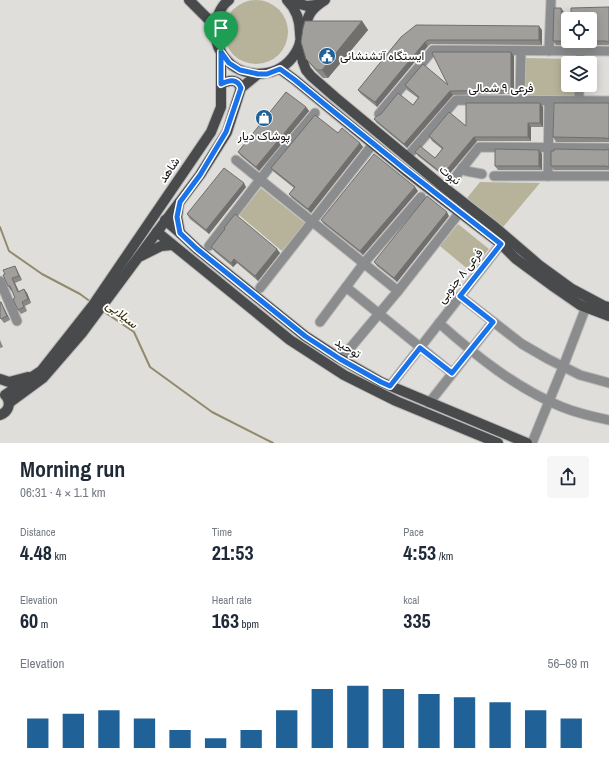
<!DOCTYPE html>
<meta charset="utf-8">
<style>
body{margin:0;font-family:"Archivo Narrow",Vazirmatn,sans-serif;background:#f6f6f7;color:#1f2937;height:100vh;display:flex;flex-direction:column;font-size:15px;white-space:nowrap}
*{box-sizing:border-box;margin:0}
p{font-size:13px;color:#747a83}
.icon{flex:none;width:22px;height:22px;fill:none;stroke:currentColor;stroke-width:2;stroke-linecap:round;stroke-linejoin:round}
.map{position:relative;height:443px;overflow:hidden}
.panel{display:flex;flex-direction:column;background:#fff;flex:1}
.panel>*{flex:none}
.controls{position:absolute;left:561px;top:12px;display:grid;gap:8px}
.controls a{display:grid;place-items:center;width:36px;height:36px;border-radius:4px;background:#fff;box-shadow:0 2px 10px #0003;font-size:20px}
.pin{position:absolute;display:grid;place-items:center;width:34px;height:34px;color:#fff;margin:-41px -17px;border-radius:50% 50% 50% 0;rotate:-45deg;box-shadow:0 0 4px #0007}
.pin .icon{rotate:45deg}
.round{display:grid;place-items:center;flex:none;width:42px;height:42px;border-radius:4px;background:#f6f6f7}
.overview{display:flex;align-items:center;justify-content:space-between;height:68px;padding:0 20px}
h1{font-size:22px;font-weight:700;line-height:30px}
.stats{display:grid;grid-template-columns:repeat(3,1fr);gap:6px;height:68px;padding:4px 20px}
.stats div{display:grid;align-content:center}
.stats b{font-size:20px;font-weight:700}
.stats small{font-size:11px;font-weight:400}
.stats p{font-size:11px}
.chart{height:112px;padding:8px 20px}
.chart p{display:flex;justify-content:space-between}
.chart svg{width:100%;height:72px;margin-top:4px;stroke:#206297;stroke-width:6}
.map>svg:first-child{display:block}
</style>
<div class="map">
<svg width="609" height="443" viewBox="0 0 609 443">
<rect width="100%" height="100%" fill="#dfdedb"/>
<g fill="#b7b39b">
<circle cx="256" cy="32" r="32"/>
<path d="M526 58 574 59V63H568V85H574V97L525 96Z"/>
<path d="M480 182 540 183 503 227 467 198Z"/>
<path d="M261 188 305 223 282 251 239 215Z"/>
<path d="M458 224 489 249 470 271 440 246Z"/>
</g>
<g fill="none" stroke-linecap="round" stroke-linejoin="round">
<g stroke="#918a6b" stroke-width="2">
<path d="M0 227 9 251 42 274 80 294 91 302"/>
<path d="M103 311 134 332 150 367 212 412 273 443"/>
</g>
<g stroke="#bab9b7" stroke-width="11">
<g id="minor">
<path d="M549 51 551 0"/>
<path d="M580 63V51"/>
<path d="M520 100 521 51"/>
<path d="M579 101V85"/>
<path d="M379 114 433 50 609 51"/>
<path d="M407 157 456 100 609 101"/>
<path d="M236 160 398 291"/>
<path d="M462 168 466 171 482 174"/>
<path d="M494 176H609"/>
<path d="M548 176 549 101"/>
<path d="M453 180 479 147 609 148"/>
<path d="M209 246 272 164 315 113"/>
<path d="M0 281 17 321"/>
<path d="M346 287 452 373"/>
<path d="M260 288 373 144"/>
<path d="M460 296 522 344 548 359 580 375 609 383"/>
<path d="M320 322 364 263 421 197"/>
<path d="M439 323C476 356 516 388 562 407 577 413 594 417 609 420"/>
<path d="M341 359 398 291 460 212"/>
<path d="M390 386 501 244"/>
<path d="M429 403 493 322"/>
<path d="M532 443 563 367 586 307"/>
</g>
</g>
<g stroke="#bab9b7" stroke-width="12">
<g id="major">
<path d="M189 0 215 26"/>
<path d="M229 0C218 8 215 23 216 36 216 44 220 52 225 58 241 79 275 79 292 58 295 54 299 48 300 42 301 39 300 36 300 33 300 20 296 9 287 0"/>
<path d="M299 0 300 4 307 6 316 5"/>
<path d="M303 33C308 16 309 10 325 0"/>
<path d="M300 43V50L303 62 306 70 311 76 335 97 441 185 496 228 539 265 572 289 604 306 609 307"/>
<path d="M280 69 295 80 323 103 406 171 501 244 516 259 554 287 580 305 609 316"/>
<path d="M221 84C229 80 237 78 241 88"/>
<path d="M179 203 177 217 180 233"/>
<path d="M165 220 180 233 197 249 305 336 339 358 381 382 527 443"/>
<path d="M157 232 290 340 344 375 396 401 498 443"/>
<path d="M141 256 161 246 172 245"/>
<path d="M0 379 9 382 28 377"/>
<path d="M5 395 41 371 93 305 211 132 221 107V52"/>
<path d="M9 403 43 378 82 333 157 232 200 175 227 132 241 88 258 74"/>
<path d="M0 415C8 412 11 405 7 397"/>
</g>
</g>
<use href="#minor" stroke="#8b8c8d" stroke-width="9"/>
<use href="#major" stroke="#484a4c" stroke-width="10"/>
</g>
<g fill="#8a8986">
<path d="M609 7V45H556L553 41 564 12V27H568V41H590Z"/>
<path d="M362 21 368 30 328 78H323L316 71 306 59Z"/>
<path d="M542 30V45L431 44 428 46 377 107 361 94 358 90 401 37Z"/>
<path d="M514 56V94L453 95 407 148 377 123 374 119 413 105 418 98 407 90 405 85H448Z"/>
<path d="M540 103 543 107V127H531V141H477L446 178 418 156 415 152 435 158 442 149 432 141 429 136 466 126Z"/>
<path d="M609 103V142H556L553 137Z"/>
<path d="M306 107 309 111 259 171 241 156 238 152Z"/>
<path d="M338 133 360 143 363 147 311 213 292 198 289 194 294 188 274 172 271 168Z"/>
<path d="M609 149V170H554L551 166Z"/>
<path d="M539 150 542 154V170H498L495 166Z"/>
<path d="M246 187 209 234 190 219 187 214Z"/>
<path d="M418 191 363 255 324 224 321 220Z"/>
<path d="M449 216 397 282 377 266 374 262Z"/>
<path d="M224 228 280 253 258 281 237 263 233 267 214 251 211 247 225 229Z"/>
<path d="M15 266 22 280 15 283 19 292 24 289 27 293 31 303 25 306 27 311 21 314 18 310 15 298 12 290 11 291 8 286Z"/>
<path d="M1 302 10 320 4 323 1 319Z"/>
<path d="M0 340 3 347 0 348Z"/>
</g>
<g fill="#706f6d">
<path d="M561 8 564 12 565 31 562 27Z"/>
<path d="M362 21 368 30 328 78 322 70Z"/>
<path d="M539 26 542 30V45L539 40Z"/>
<path d="M425 42 428 46 377 107 375 102Z"/>
<path d="M511 52 514 56V94L511 90Z"/>
<path d="M450 91 453 95 407 148 404 144Z"/>
<path d="M540 103 543 107V127L540 123Z"/>
<path d="M306 107 309 111 259 171 256 167Z"/>
<path d="M528 123 531 127V141L528 137Z"/>
<path d="M474 137 477 141 446 178 443 174Z"/>
<path d="M360 143 363 147 311 213 308 209Z"/>
<path d="M539 150 542 154V170L539 166Z"/>
<path d="M244 183 246 187 209 234 206 230Z"/>
<path d="M415 187 418 191 363 255 360 251Z"/>
<path d="M447 212 449 216 397 282 394 278Z"/>
<path d="M277 249 280 253 258 281 255 276Z"/>
<path d="M234 259 237 263 233 267 231 263Z"/>
<path d="M15 266 22 280 19 276Z"/>
<path d="M12 278 15 283 21 296 18 292Z"/>
<path d="M24 289 27 293 31 303 28 299Z"/>
<path d="M1 302 10 320 7 316Z"/>
</g>
<g fill="#a09f9c" stroke="#706f6d">
<path d="M609 7V42L606 41H590V19H571V8Z"/>
<path d="M554 8H561L562 27H568V41H553Z"/>
<path d="M305 21H362L322 70H317L306 59 301 42 303 28Z"/>
<path d="M416 25 539 26V40H428L425 42 375 102 358 90 401 37Z"/>
<path d="M433 52H511V90L450 91 404 144 374 119 377 116 381 114 398 93 413 105 419 97 405 85 423 64 448 85 432 53Z"/>
<path d="M286 92 306 107 256 167 238 152Z"/>
<path d="M466 103H540V123H528V137H474L443 174 415 152 420 146 435 158 443 148 429 136 449 112 466 126Z"/>
<path d="M554 103H609V139L606 138 553 137Z"/>
<path d="M315 115 338 133 342 128 360 143 308 209 289 194 295 187 271 168Z"/>
<path d="M495 149 539 150V166H495Z"/>
<path d="M554 149 606 150 609 149V167L606 166H551V151H554Z"/>
<path d="M374 154 415 187 360 251 321 220Z"/>
<path d="M224 168 244 183 206 230 187 214Z"/>
<path d="M427 196 447 212 394 278 374 262Z"/>
<path d="M235 214 277 249 255 276 234 259 231 263 211 247 225 229 224 228Z"/>
<path d="M15 266 19 276 12 278 18 292 24 289 28 299 22 302 24 307 18 310 13 299 15 298 10 286H8L3 275 5 274 3 270Z"/>
<path d="M0 302H1L7 316 1 319 0 317Z"/>
</g>
<g fill="none" stroke-linecap="round" stroke-linejoin="round">
<g stroke="#fff" stroke-width="8">
<path id="route" d="M221 52 229 63 240 70 258 74H267L280 69 295 80 323 103 406 170 501 244 460 296 493 322 452 373 420 348 390 386 381 382 340 359 305 336 197 249 180 233 177 217 180 202 200 175 226 132 241 88C237 78 229 80 221 84Z"/>
</g>
<use href="#route" stroke="#1a73e8" stroke-width="5"/>
</g>
<defs>
<g id="civic-disc" transform="scale(0.9)"><circle r="9.5" fill="#206297" stroke="#fff"/><path d="M-.6-6.5H3V-4.5H.6V-3L4-1V1h2V6H-6V1h2V-1L-.6-3ZM-1.2 2.5V6h2.4V2.5Z" fill="#fff"/></g>
<g id="shop-disc" transform="scale(0.9)"><circle r="9.5" fill="#206297" stroke="#fff"/><path d="M-5-2.5h2.3a2.7 3.5 0 0 1 5.4 0H5L5.5 6h-11ZM-1.5-2.5h3a1.5 2.3 0 0 0-3 0Z" fill="#fff"/></g>
</defs>
<g fill-rule="evenodd">
<use href="#civic-disc" x="327" y="56"/>
<use href="#shop-disc" x="264" y="118"/>
</g>
<g text-anchor="middle" dominant-baseline="central" stroke-width="3.5" stroke-linejoin="round" paint-order="stroke">
<g font-size="12" fill="#121211" stroke="#fff" text-anchor="start">
<text x="340" y="56">ایستگاه آتشنشانی</text>
<text x="264" y="136" text-anchor="middle">پوشاک دیار</text>
</g>
<g font-size="12" fill="#121211" stroke="#fff">
<text x="501" y="88">فرعی ۹ شمالی</text>
<text transform="translate(169 170) rotate(-56)">شاهد</text>
<text transform="translate(450 175) rotate(39)">نبوت</text>
<text transform="translate(460 276) rotate(-52)">فرعی ۸ جنوبی</text>
<text transform="translate(348 348) rotate(31)">توحید</text>
</g>
<g font-size="13" font-style="italic" fill="#322a00" stroke="#fff">
<text transform="translate(122 314) rotate(38)">سیلابی</text>
</g>
</g>
</svg>
<div class="controls">
<a><svg class="icon" aria-label="locate" viewBox="0 0 24 24"><circle cx="12" cy="12" r="6"/><path d="M12 2v4M12 18v4M2 12h4M18 12h4"/></svg></a>
<a><svg class="icon" aria-label="layers" viewBox="0 0 24 24"><path d="M12 4l9 5-9 5-9-5zM3 14l9 5 9-5"/></svg></a>
</div>
<div class="pin" style="left:221px;top:52px;background:#1e9e55"><svg class="icon" aria-label="arrive" viewBox="0 0 24 24"><path d="M6 21V4h12l-3 4 3 4H6"/></svg></div>
</div>
<section class="panel">
<div class="overview"><div><h1>Morning run</h1><p>06:31 · 4 × 1.1 km</p></div><a class="round"><svg class="icon" aria-label="share" viewBox="0 0 24 24"><path d="M12 15V3M7 8l5-5 5 5M5 13v7h14v-7"/></svg></a></div>
<div class="stats">
<div><p>Distance</p><b>4.48<small> km</small></b></div>
<div><p>Time</p><b>21:53</b></div>
<div><p>Pace</p><b>4:53<small> /km</small></b></div>
</div>
<div class="stats">
<div><p>Elevation</p><b>60<small> m</small></b></div>
<div><p>Heart rate</p><b>163<small> bpm</small></b></div>
<div><p>kcal</p><b>335</b></div>
</div>
<div class="chart"><p><span>Elevation</span>56–69 m</p>
<svg viewBox="0 0 160 44" preserveAspectRatio="none"><path d="M5 44V26M15 44V23M25 44V21M35 44V26M45 44V33M55 44V38M65 44V33M75 44V21M85 44V8M95 44V6M105 44V8M115 44V11M125 44V13M135 44V16M145 44V21M155 44V26"/></svg>
</div>
</section>
